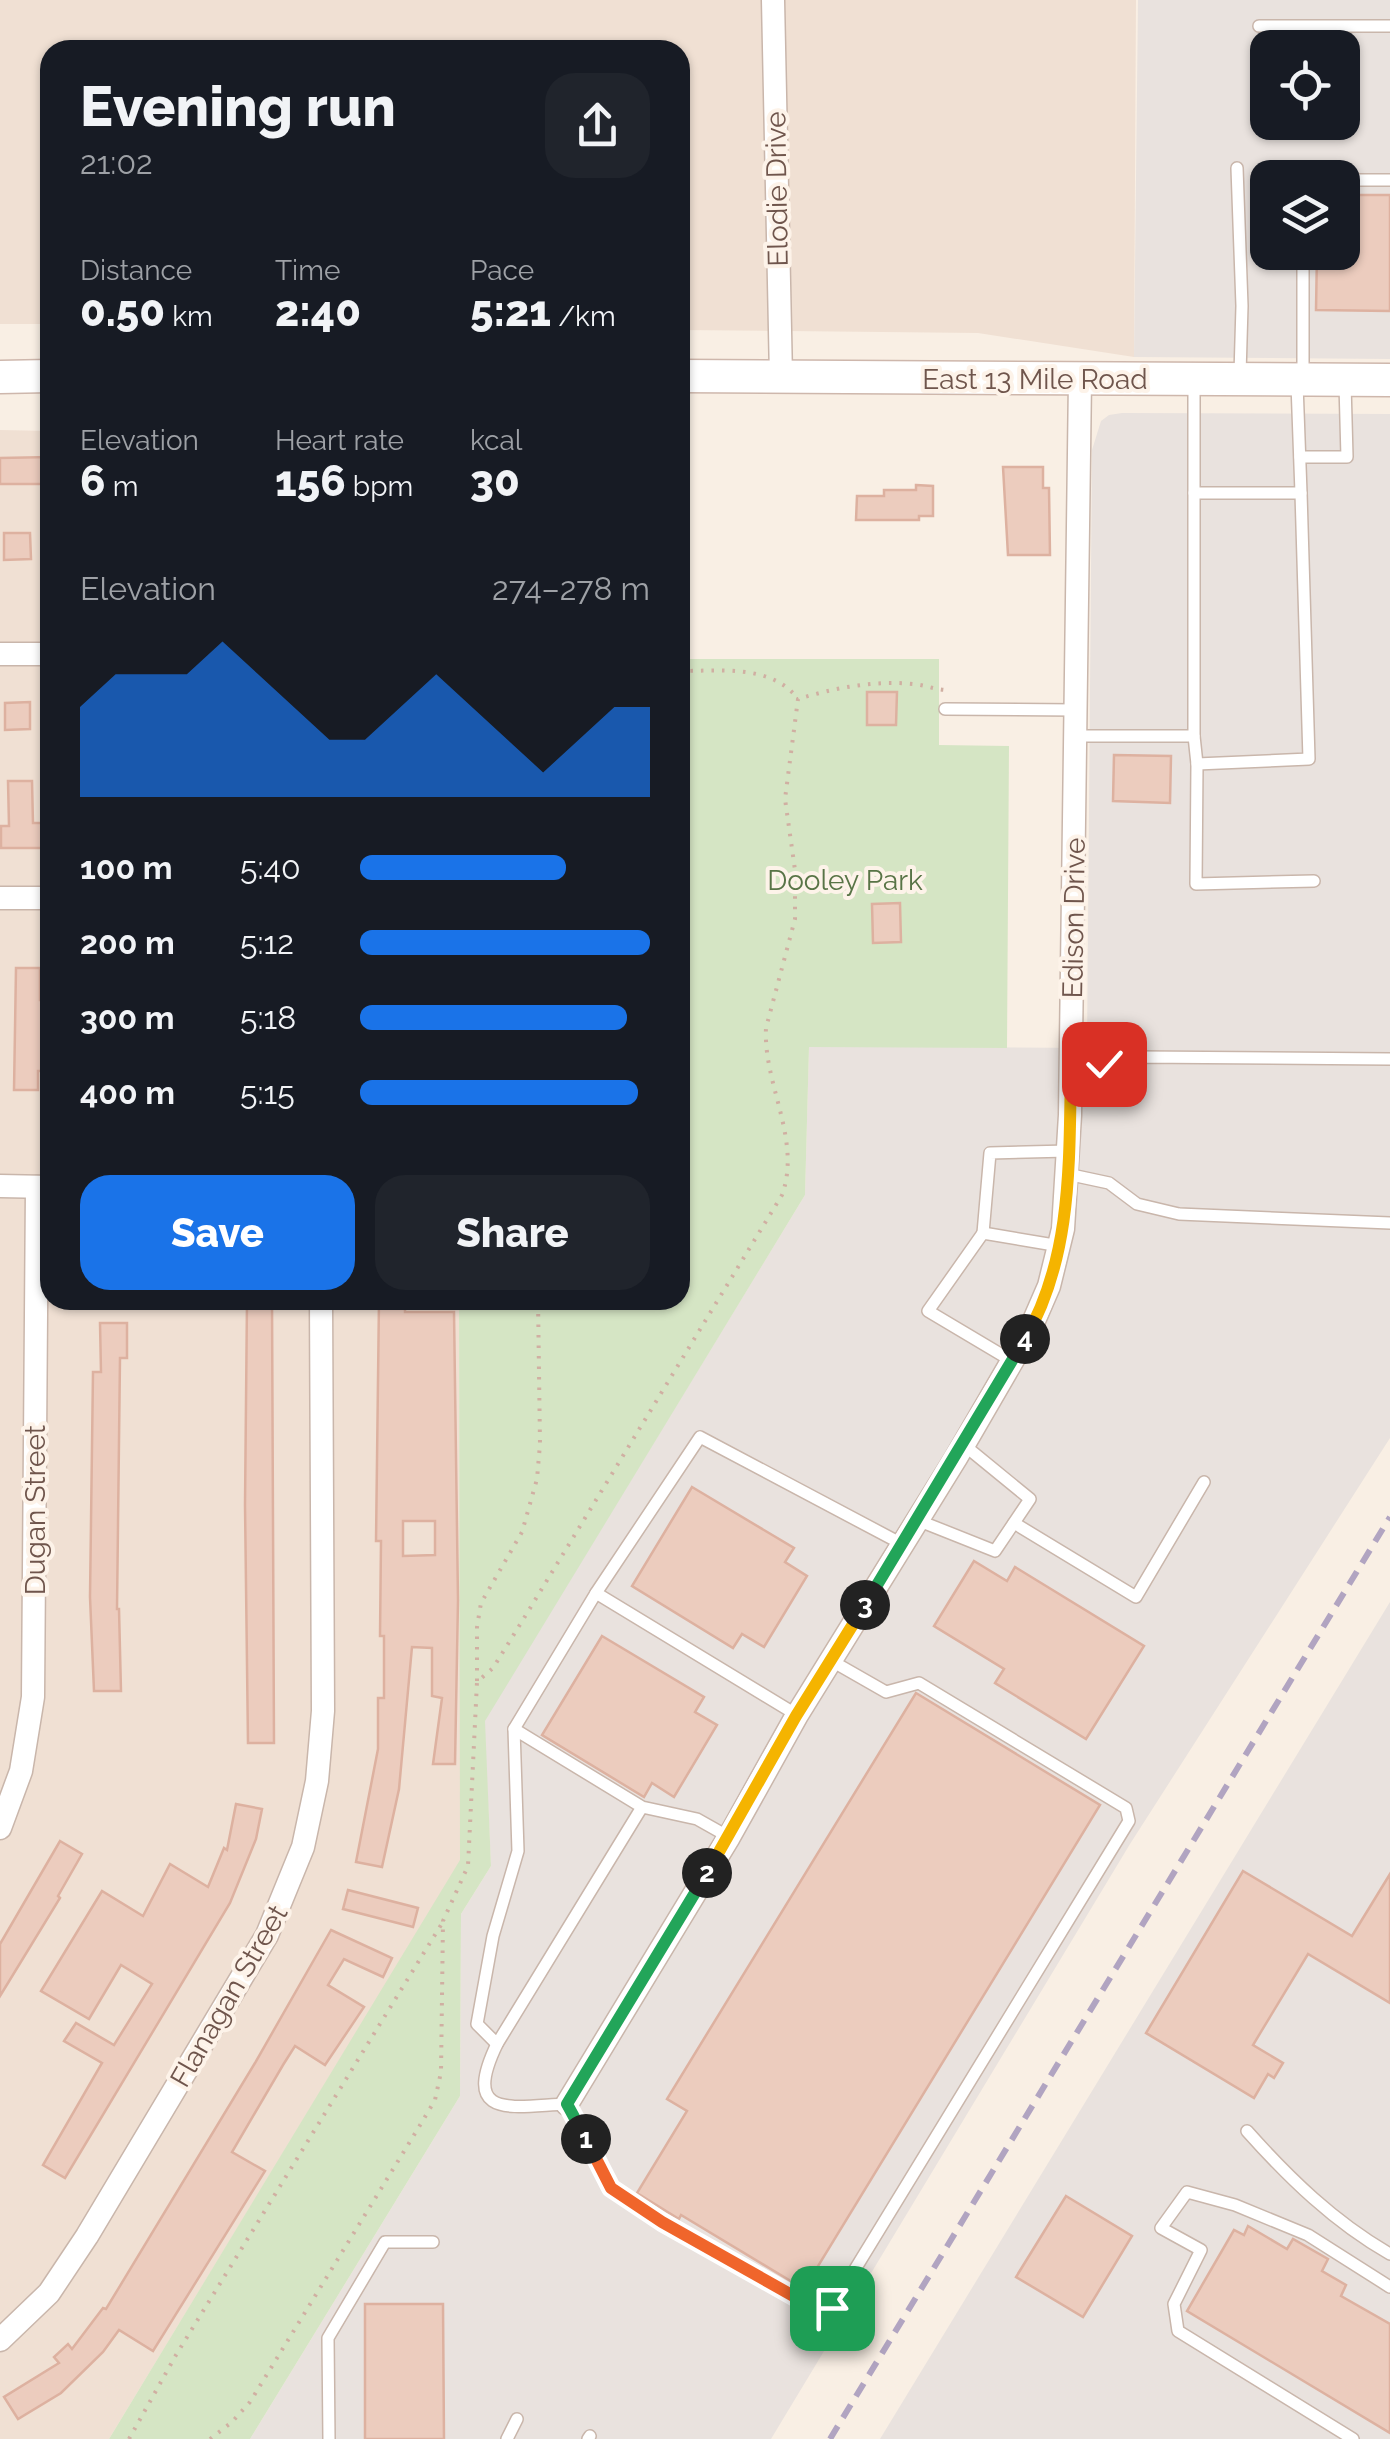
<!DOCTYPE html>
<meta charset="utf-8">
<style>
body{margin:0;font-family:Raleway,sans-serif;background:#20242c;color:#f1f3f6;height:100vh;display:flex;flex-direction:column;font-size:38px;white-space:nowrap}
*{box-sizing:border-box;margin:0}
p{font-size:32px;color:#9ea1a6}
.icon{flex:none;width:55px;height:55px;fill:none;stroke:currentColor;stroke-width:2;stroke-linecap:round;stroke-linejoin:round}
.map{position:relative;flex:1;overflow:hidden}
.side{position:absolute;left:40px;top:40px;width:650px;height:1270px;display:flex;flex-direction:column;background:#171b24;border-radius:30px;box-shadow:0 2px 8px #0004}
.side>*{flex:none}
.buttons{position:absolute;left:1250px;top:30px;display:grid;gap:20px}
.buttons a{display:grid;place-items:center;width:110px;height:110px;border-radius:20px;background:#171b24;box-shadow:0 2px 8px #0004;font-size:50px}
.pin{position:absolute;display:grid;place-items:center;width:85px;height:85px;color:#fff;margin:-42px;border-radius:20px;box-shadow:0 5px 15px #0006}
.km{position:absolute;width:50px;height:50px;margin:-25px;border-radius:50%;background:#222;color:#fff;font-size:28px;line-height:50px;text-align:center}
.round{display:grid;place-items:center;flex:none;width:105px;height:105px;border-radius:30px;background:#20242c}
.overview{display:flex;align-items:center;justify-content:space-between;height:170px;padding:0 40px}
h1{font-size:55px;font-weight:800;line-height:75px}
.stats{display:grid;grid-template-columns:repeat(3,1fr);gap:15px;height:170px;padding:10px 40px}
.stats div{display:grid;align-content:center}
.stats b{font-size:42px;font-weight:800}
.stats small{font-size:28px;font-weight:400}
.stats p{font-size:28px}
.chart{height:280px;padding:20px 40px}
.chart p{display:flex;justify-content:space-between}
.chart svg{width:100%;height:180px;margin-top:10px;fill:#1a73e8;opacity:.7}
.cta{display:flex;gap:20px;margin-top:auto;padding:20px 40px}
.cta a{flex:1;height:115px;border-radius:30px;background:#1a73e8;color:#fff;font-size:40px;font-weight:800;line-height:115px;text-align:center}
.cta a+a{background:#20242c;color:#f1f3f6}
ul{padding:0 40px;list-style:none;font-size:32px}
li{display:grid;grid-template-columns:160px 120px 1fr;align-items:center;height:75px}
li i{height:25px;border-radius:12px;background:#1a73e8}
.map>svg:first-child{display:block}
</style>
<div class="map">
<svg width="1390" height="2439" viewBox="0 0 1390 2439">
<rect width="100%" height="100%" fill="#f9efe4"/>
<g fill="#f0e0d3">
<path d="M0 0H1136L1134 357 978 333 680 330V50H50V324H0Z"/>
<path d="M0 430 50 431V1300H459L461 1860 109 2439H0Z"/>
</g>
<g fill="#e9e2de" fill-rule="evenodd">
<path d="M1138 0H1390V359L1134 357ZM1268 48H1342V122H1268ZM1268 178H1342V252H1268Z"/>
<path d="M1122 413 1390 414V1438L1130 1844 771 2439H250L460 2096 461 1914 491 1866 484 1721 805 1195 809 1046 1087 1048 1092 450 1101 421 1109 415Z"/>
<path d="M1390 1602V2439H880L1290 1766Z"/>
</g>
<path fill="#d5e5c4" d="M680 659H939V745L1009 746 1007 1048 809 1047 805 1195 485 1721 491 1866 461 1914 460 2096 250 2439H109L460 1860 459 1300H680Z"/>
<g fill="#ecccbe" stroke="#ddb1a0" stroke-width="2.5" fill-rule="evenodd">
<path d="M1342 195H1390V311L1316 310 1317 252H1342Z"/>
<path d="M50 457V484H0V458Z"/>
<path d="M1003 467H1043V488H1049L1050 555H1008Z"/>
<path d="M916 485 933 486V516H919V520H856L857 496H884V490H916Z"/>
<path d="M4 533H30L31 559 4 560Z"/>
<path d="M867 692H897L896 725H867Z"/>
<path d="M30 702V729L5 730V703Z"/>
<path d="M1114 755 1171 756 1170 803 1113 801Z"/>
<path d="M8 781H32L33 823H50V848H1V826H9Z"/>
<path d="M900 903 901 942 873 943 872 904Z"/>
<path d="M16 968H40V1000H50V1071H38V1090H14Z"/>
<path d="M247 1300H272L274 1743H248L245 1505Z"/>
<path d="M379 1300H405V1312H454L458 1600 455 1764H433L442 1698 432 1696V1648L412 1647 399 1789 382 1867 356 1862 378 1749V1698H384V1636H380L381 1541H376ZM403 1521H435V1555L403 1556Z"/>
<path d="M100 1323H127V1358H120L117 1609H119L121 1691H94L90 1597 93 1372H101Z"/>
<path d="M692 1487 794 1548 785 1562 807 1576 764 1647 742 1634 733 1648 632 1586Z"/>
<path d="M974 1561 1007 1581 1015 1567 1144 1646 1086 1739 995 1683 1004 1669 934 1626Z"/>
<path d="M602 1636 704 1697 695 1712 717 1725 674 1797 652 1783 644 1797 542 1735Z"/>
<path d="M916 1693 1100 1805 804 2289 681 2215 679 2219 637 2193 687 2111 667 2099Z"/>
<path d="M236 1804 262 1809 256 1839 230 1903 65 2178 43 2165 102 2063 64 2041 76 2023 114 2045 152 1984 121 1965 89 2019 41 1991 102 1891 143 1916 170 1864 208 1887 224 1848 227 1850Z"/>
<path d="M60 1841 82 1854 58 1896 60 1898 0 1996V1944Z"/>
<path d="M1243 1871 1352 1936 1390 1874V2003L1308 1954 1253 2045 1283 2063 1274 2078 1268 2074 1254 2098 1146 2033Z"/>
<path d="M348 1890 418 1908 413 1927 343 1909Z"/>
<path d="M331 1930 392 1958 383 1977 344 1959 328 1985 364 2007 325 2065 295 2046 283 2065 232 2152 265 2171 153 2351 119 2330 103 2352 61 2393 18 2419 4 2397 59 2363 54 2357 68 2344 72 2349 103 2308 106 2309 255 2063Z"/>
<path d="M1066 2196 1132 2236 1083 2317 1016 2277Z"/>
<path d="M1248 2226 1287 2249 1293 2239 1328 2259 1322 2271 1346 2285 1341 2296 1390 2324V2433L1187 2311 1234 2230 1244 2235Z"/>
<path d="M365 2304H443L444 2439H365Z"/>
</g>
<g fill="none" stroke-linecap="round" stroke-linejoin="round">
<g stroke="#c9b6ab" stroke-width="14">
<g id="lane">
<path d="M1259 26H1390"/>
<path d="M1237 168 1242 306 1240 374"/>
<path d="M1342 180H1390"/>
<path d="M1303 252V376"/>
<path d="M1300 457H1347L1345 384"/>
<path d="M1194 493H1301L1297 384"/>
<path d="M945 709 1076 710"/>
<path d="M1077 736H1194V382"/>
<path d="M1194 736 1197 764 1196 884 1314 881"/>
<path d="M1197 764 1309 759 1301 493"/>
<path d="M1071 1067 1139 1057 1390 1059"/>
<path d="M1067 1174 1109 1183 1137 1204 1179 1214 1390 1223"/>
<path d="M983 1233 990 1153 1068 1151"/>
<path d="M1012 1361 928 1311 983 1233 1060 1246"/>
<path d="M917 1520 995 1551 1030 1499 964 1445"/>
<path d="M1014 1523 1136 1597 1204 1482"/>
<path d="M797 1715 596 1593 700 1437 902 1544"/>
<path d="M514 1729 596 1593"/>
<path d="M642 1807 497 2044 477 2024 493 1936 518 1851 514 1729 642 1807 697 1819 729 1837"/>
<path d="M497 2044C460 2121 513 2106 567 2104L611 2189 662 2221 820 2311 832 2307 1129 1821 1126 1808 919 1683 886 1692 830 1660"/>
<path d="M1247 2131C1289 2178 1334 2222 1390 2254"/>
<path d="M329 2439 328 2338 385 2242H433"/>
<path d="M507 2439 517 2419"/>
<path d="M588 2439 590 2436"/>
<path d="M1353 2439 1178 2331 1174 2304 1201 2250 1161 2228 1187 2192 1235 2205 1308 2235 1390 2287"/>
</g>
</g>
<g stroke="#c9b6ab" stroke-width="25">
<g id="street">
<path d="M773 0 781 377"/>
<path d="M0 654H50"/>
<path d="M0 898H50"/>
<path d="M0 1186 50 1187"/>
<path d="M0 1828 21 1771 33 1697 37 1187"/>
<path d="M567 2104 729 1837 797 1715 956 1458 1029 1332 1049 1286 1063 1229 1070 1115 1080 379"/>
<path d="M0 2340 49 2293 87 2236 267 1935 303 1847 317 1781 323 1711 321 1300"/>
</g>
</g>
<g stroke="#ceb7ac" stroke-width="35">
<g id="secondary">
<path d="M680 376 1390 380"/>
<path d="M0 377 50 376"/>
</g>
</g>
<g stroke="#d0afa2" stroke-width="4" stroke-dasharray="2.5 8" stroke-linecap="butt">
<path d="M680 671C719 671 772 664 798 699"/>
<path d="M477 1681V1627L481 1603 522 1532 537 1479 540 1444 538 1300"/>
<path d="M129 2439 176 2355 441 1925"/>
<path d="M210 2439 232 2422 250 2402 422 2122 435 2100 441 2072 443 1921 468 1866 477 1682 493 1668 521 1623 782 1195C802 1140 763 1084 766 1028L795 919V870L785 799 798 699C834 688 875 680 913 684 924 685 934 689 945 690V695"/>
</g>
<use href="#lane" stroke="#fff" stroke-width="11"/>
<use href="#street" stroke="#fff" stroke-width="22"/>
<use href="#secondary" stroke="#fff" stroke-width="32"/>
<path stroke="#b1a4c1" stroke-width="6" stroke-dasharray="15 10" stroke-linecap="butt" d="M830 2439 1390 1517"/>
</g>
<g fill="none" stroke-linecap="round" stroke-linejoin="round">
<g stroke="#fff" stroke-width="20">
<path id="split-1" d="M586 2139 611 2188 662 2222 820 2311 832 2308"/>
</g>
<g stroke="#fff" stroke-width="20">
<path id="split-2" d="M586 2139 567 2104 707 1873"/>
</g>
<g stroke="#fff" stroke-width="20">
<path id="split-3" d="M707 1873 796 1716 865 1605"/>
</g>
<g stroke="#fff" stroke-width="20">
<path id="split-4" d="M865 1605 1025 1339"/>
</g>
<g stroke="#fff" stroke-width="20">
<path id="split-5" d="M1025 1339C1073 1256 1069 1160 1071 1067L1104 1064"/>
</g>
<use href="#split-1" stroke="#f0652b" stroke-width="12"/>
<use href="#split-2" stroke="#22a559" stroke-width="12"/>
<use href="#split-3" stroke="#f5b400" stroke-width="12"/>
<use href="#split-4" stroke="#22a559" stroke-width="12"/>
<use href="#split-5" stroke="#f5b400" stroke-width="12"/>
</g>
<g text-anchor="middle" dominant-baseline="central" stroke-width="8" stroke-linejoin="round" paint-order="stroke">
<g font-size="28" fill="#6f554c" stroke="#fdf3e9">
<text transform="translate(777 189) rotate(-91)">Elodie Drive</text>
<text x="1035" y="379">East 13 Mile Road</text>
<text transform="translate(1074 918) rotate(-89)">Edison Drive</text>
<text transform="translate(35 1510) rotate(-90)">Dugan Street</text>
<text transform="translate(229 1996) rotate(-60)">Flanagan Street</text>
</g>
<g font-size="28" fill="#587446" stroke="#fdf3e9">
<text x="845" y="880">Dooley Park</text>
</g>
</g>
</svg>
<div class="buttons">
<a><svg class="icon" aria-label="locate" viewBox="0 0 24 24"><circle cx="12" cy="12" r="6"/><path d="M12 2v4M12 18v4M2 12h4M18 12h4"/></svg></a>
<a><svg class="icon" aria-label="layers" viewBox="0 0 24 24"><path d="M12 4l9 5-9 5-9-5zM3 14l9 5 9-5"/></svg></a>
</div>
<div class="pin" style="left:832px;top:2308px;background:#1e9e55"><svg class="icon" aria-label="arrive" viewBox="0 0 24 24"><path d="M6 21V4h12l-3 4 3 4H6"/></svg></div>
<div class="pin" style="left:1104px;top:1064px;background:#d93025"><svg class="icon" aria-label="check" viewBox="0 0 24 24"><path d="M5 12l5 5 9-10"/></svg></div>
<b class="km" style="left:586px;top:2139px">1</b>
<b class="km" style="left:707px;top:1873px">2</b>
<b class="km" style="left:865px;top:1605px">3</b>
<b class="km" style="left:1025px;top:1339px">4</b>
<section class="side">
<div class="overview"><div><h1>Evening run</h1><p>21:02</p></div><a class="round"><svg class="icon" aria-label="share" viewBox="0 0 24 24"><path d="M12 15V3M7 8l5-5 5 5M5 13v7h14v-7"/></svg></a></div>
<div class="stats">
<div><p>Distance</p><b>0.50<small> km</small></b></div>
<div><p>Time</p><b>2:40</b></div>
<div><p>Pace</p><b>5:21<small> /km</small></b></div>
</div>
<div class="stats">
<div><p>Elevation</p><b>6<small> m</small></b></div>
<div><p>Heart rate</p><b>156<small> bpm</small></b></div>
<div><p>kcal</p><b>30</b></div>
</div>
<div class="chart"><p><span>Elevation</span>274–278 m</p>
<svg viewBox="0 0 160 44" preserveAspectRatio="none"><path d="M0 44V22L10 14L20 14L30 14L40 6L50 14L60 22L70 30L80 30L90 22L100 14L110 22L120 30L130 38L140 30L150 22L160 22V44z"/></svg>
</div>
<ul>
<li><b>100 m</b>5:40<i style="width:71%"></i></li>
<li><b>200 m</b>5:12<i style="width:100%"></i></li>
<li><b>300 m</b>5:18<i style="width:92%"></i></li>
<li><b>400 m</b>5:15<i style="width:96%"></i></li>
</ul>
<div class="cta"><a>Save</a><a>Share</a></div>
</section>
</div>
